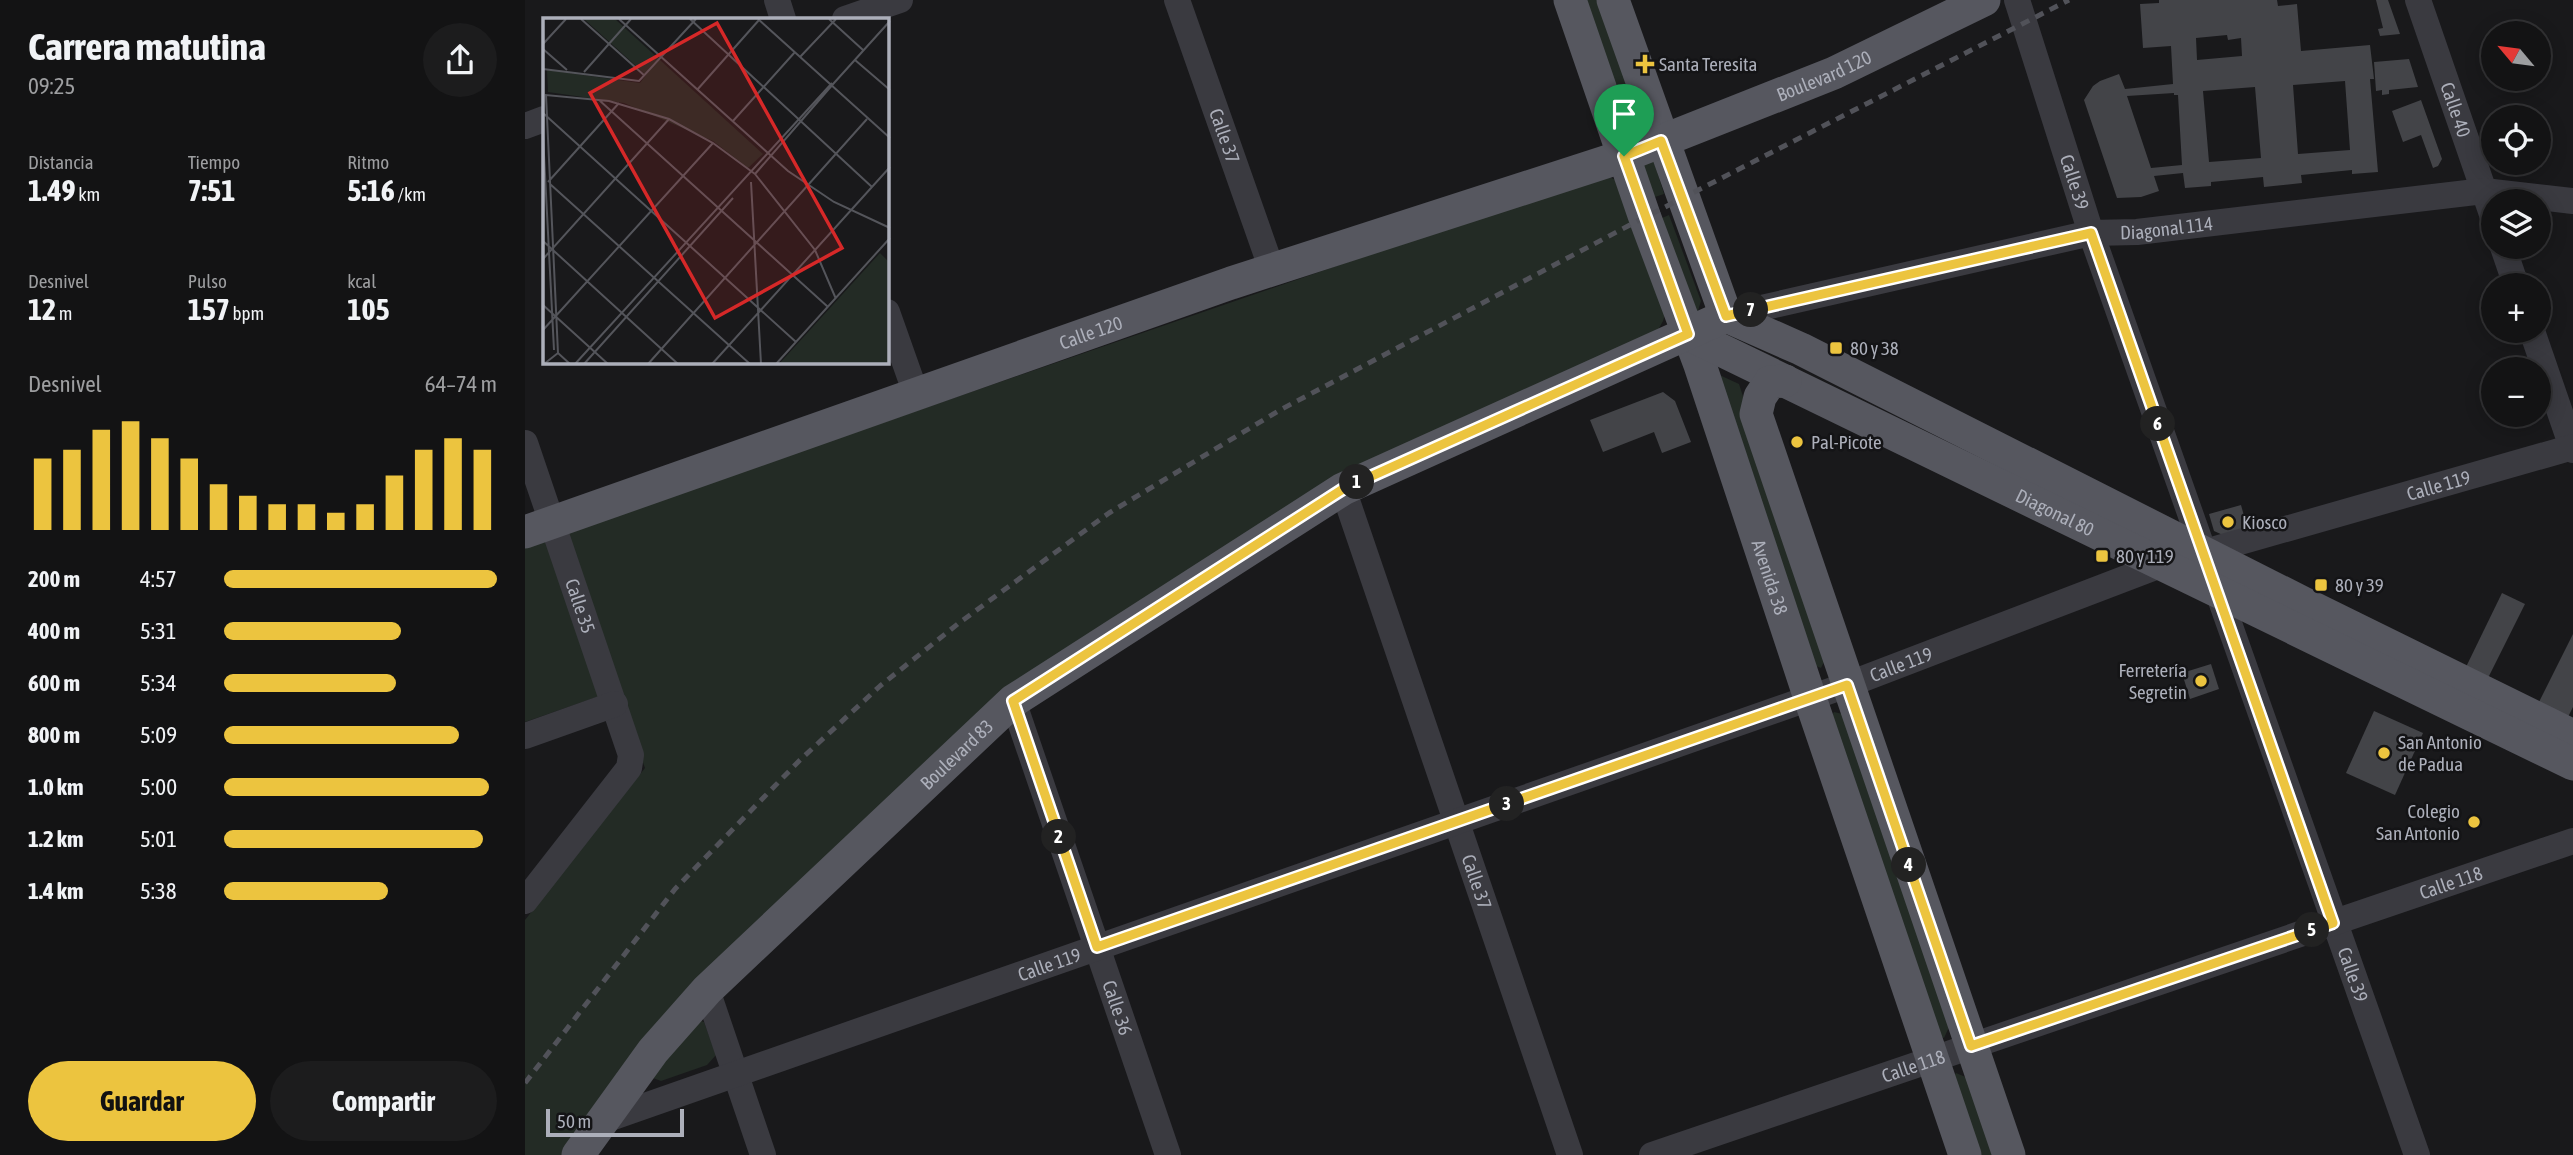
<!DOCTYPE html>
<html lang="es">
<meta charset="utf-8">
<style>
body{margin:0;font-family:"Asap Condensed",sans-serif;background:#1c1c1d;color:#f1f3f6;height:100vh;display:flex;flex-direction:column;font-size:26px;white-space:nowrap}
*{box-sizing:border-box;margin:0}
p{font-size:23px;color:#9d9ea0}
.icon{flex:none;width:38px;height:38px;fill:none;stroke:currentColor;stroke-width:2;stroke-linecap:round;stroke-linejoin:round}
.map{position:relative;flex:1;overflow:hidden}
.drawer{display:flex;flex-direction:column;background:#131314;width:525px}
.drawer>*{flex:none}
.needle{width:46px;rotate:299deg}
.tools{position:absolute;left:1956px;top:21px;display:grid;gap:14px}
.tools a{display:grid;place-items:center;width:70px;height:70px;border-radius:50%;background:#131314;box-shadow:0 4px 18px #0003,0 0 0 2px #323234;font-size:35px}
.scale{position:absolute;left:21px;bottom:18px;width:138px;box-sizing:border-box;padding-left:7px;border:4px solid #acafba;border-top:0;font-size:19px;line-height:24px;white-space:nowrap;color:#acafba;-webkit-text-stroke:5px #141416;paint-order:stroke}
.pin{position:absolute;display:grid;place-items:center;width:60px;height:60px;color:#fff;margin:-72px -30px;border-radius:50% 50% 50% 0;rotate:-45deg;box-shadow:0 0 7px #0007}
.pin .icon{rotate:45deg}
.km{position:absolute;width:35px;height:35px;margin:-18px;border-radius:50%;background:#222;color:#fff;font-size:19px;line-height:35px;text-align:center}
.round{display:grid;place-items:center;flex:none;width:74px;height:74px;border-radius:37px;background:#1c1c1d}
.summary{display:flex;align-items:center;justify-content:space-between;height:119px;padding:0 28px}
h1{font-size:38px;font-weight:700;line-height:52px}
.figures{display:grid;grid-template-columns:repeat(3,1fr);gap:10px;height:119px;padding:7px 28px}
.figures div{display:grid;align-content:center}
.figures b{font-size:30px;font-weight:700}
.figures small{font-size:19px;font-weight:400}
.figures p{font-size:19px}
.chart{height:196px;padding:14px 28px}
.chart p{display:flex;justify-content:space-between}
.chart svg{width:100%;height:126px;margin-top:7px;stroke:#ecc43f;stroke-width:6}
.primary-button{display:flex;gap:14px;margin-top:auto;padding:14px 28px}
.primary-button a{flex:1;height:80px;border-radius:42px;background:#ecc43f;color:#111;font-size:28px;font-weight:700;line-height:80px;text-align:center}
.primary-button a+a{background:#1c1c1d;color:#f1f3f6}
ul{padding:0 28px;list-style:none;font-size:23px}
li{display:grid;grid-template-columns:112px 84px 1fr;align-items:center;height:52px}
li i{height:18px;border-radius:9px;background:#ecc43f}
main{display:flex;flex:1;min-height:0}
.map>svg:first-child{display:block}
</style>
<main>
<section class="drawer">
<div class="summary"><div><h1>Carrera matutina</h1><p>09:25</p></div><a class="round"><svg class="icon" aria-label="share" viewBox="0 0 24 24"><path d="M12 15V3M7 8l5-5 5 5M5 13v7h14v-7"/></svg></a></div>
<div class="figures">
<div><p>Distancia</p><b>1.49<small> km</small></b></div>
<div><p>Tiempo</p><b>7:51</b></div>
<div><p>Ritmo</p><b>5:16<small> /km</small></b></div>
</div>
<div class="figures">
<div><p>Desnivel</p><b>12<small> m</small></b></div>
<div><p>Pulso</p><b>157<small> bpm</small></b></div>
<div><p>kcal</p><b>105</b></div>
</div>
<div class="chart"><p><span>Desnivel</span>64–74 m</p>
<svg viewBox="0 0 160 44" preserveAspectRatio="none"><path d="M5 44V19M15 44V16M25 44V9M35 44V6M45 44V12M55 44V19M65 44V28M75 44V32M85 44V35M95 44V35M105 44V38M115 44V35M125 44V25M135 44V16M145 44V12M155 44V16"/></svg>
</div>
<ul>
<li><b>200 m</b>4:57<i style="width:100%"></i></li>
<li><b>400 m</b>5:31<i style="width:65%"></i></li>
<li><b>600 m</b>5:34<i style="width:63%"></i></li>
<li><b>800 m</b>5:09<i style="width:86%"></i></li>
<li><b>1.0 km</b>5:00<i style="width:97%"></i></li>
<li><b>1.2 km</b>5:01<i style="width:95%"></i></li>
<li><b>1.4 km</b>5:38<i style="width:60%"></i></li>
</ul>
<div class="primary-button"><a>Guardar</a><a>Compartir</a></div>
</section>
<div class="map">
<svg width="2048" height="1155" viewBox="0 0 2048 1155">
<rect width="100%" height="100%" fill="#19191b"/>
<g fill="#232b25">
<path d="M1053 0H1075L1117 122 1108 136Z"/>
<path d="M1126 152 1139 194 1121 200 1107 159Z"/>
<path d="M1078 174 1093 181 1143 305 1138 321 1128 339 483 692 40 1155H0V920L120 768 92 690 0 722V546Z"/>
<path d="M1144 215 1176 301 1172 314 1130 221Z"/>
<path d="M1188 372 1214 384 1302 656 1296 668 1283 663Z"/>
<path d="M1309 712 1322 715 1426 1023 1419 1038 1405 1032 1303 723Z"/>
<path d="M167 1018 179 1022 191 1055 182 1065 136 1081 128 1078Z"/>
<path d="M1431 1073 1443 1078 1470 1155H1447L1423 1085Z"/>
</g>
<g fill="#434448" fill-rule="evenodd">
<path d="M1634 0H1752L1753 6 1772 4 1776 51 1845 45 1849 79H1845L1853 172 1827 174V170L1776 175 1777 183 1739 187 1738 177 1686 182V186L1660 188 1658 173 1629 176 1634 191 1616 197 1592 198 1559 100 1568 86 1575 81 1594 74 1600 89 1648 84 1646 46 1618 48 1615 4 1634 3ZM1702 35 1703 40 1716 38 1717 56 1672 60 1671 38ZM1820 81 1825 150 1773 154 1768 85ZM1730 87 1736 158 1684 162 1678 91ZM1649 93V95H1653L1657 165 1626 168 1602 96Z"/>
<path d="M1851 0H1863L1875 34 1855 36 1853 29 1858 28Z"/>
<path d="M1884 59 1893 87 1864 90V94L1857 95V90L1851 91 1849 62Z"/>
<path d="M1896 100 1917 159 1913 166 1908 168 1896 135 1878 142 1867 111Z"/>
<path d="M1138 392 1150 401 1166 442 1137 453 1129 432 1078 452 1065 420Z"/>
<path d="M1716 505 1723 530 1700 536 1689 531 1684 514Z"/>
<path d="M1977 593 2000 604 1963 678 1941 667Z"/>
<path d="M2048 634V707L2043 717 2014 702Z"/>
<path d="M1686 664 1694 689 1665 699 1657 673Z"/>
<path d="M1849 711 1898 733 1870 795 1821 773Z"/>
</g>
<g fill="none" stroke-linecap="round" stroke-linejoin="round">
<g stroke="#3a3a40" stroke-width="26">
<path d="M252 0 258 19"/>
<path id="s1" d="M652 0 747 270"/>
<path id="s2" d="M1492 0 1566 233 1892 1155"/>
<path id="s3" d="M1893 0 1969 220"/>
<path d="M320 19 375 0"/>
<path d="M0 126 19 119"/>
<path d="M1978 247 1991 285"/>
<path d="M362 312 391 394"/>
<path id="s4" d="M1201 316 1566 233 1612 232 1959 191 2048 201"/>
<path d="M2007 331 2048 450"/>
<path id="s5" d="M0 443 106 755 104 768 0 901"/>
<path id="s6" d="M818 489 1045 1155"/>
<path id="s7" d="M488 701 643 1155"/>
<path d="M0 736 90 704"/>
<path d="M182 990 238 1155"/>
<path id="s8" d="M77 1121 1322 685 1638 564 2048 447"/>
<path id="s9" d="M1127 1155 2048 841"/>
</g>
<g stroke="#56575f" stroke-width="33">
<path id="s10" d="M1045 0 1120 218 1175 365 1285 698 1440 1155"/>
<path d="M1088 0 1201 316"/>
<path d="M1201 316 1276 349 1784 606 2048 736"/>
<path id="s11" d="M1163 334 2048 764"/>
<path d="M1260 381 1245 382 1235 397 1231 414 1484 1155"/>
<path id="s12" d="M0 532 706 283 1099 156 1309 73 1459 0"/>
<path id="s13" d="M53 1155 128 1051 182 990 488 701 818 489 1201 316"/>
</g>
<path stroke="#515259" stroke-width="5" stroke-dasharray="9 7" stroke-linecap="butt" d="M0 1083 150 889 275 760 355 686 434 623 584 513 755 410 1103 226 1544 0"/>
</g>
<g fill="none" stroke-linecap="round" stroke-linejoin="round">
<g stroke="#fff" stroke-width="14">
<path id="route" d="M1136 141 1201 316 1566 233 1808 923 1446 1046 1322 685 572 947 488 701 818 489 1163 334 1099 156Z"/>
</g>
<use href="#route" stroke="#ecc43f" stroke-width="9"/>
</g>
<g fill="#ecc43f" stroke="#141416" stroke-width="2.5">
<path d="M1116.5 53.5h7v7h7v7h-7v7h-7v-7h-7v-7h7z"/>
<rect x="1304" y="341" width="14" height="14" rx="3.5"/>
<circle cx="1272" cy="442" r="7"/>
<circle cx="1703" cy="522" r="7"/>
<rect x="1570" y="549" width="14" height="14" rx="3.5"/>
<rect x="1789" y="578" width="14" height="14" rx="3.5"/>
<circle cx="1676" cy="681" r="7"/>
<circle cx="1859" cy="753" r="7"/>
<circle cx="1949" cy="822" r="7"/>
</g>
<g text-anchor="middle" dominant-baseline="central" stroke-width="5" stroke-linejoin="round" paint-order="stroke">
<g font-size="19" fill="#acafba" stroke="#141416" text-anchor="start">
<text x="1134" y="64">Santa Teresita</text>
<text x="1325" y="348">80 y 38</text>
<text x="1286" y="442">Pal-Picote</text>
<text x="1717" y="522">Kiosco</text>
<text x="1591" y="556">80 y 119</text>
<text x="1810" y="585">80 y 39</text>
<text x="1662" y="670" text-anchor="end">Ferretería<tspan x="1662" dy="22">Segretin</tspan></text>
<text x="1873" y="742">San Antonio<tspan x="1873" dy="22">de Padua</tspan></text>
<text x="1935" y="811" text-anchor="end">Colegio<tspan x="1935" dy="22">San Antonio</tspan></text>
</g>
<g font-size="19" fill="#acafba" stroke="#141416">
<text stroke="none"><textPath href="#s12" startOffset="1377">Boulevard 120</textPath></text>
<text stroke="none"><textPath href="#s3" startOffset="116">Calle 40</textPath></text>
<text stroke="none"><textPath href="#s1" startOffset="144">Calle 37</textPath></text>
<text stroke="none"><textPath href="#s2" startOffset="191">Calle 39</textPath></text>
<text stroke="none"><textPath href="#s4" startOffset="450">Diagonal 114</textPath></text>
<text stroke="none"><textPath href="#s12" startOffset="600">Calle 120</textPath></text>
<text stroke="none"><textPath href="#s8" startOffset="1944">Calle 119</textPath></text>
<text stroke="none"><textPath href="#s11" startOffset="408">Diagonal 80</textPath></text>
<text stroke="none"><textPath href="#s10" startOffset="611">Avenida 38</textPath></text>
<text stroke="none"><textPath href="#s5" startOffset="172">Calle 35</textPath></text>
<text stroke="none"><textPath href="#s8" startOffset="1377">Calle 119</textPath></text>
<text stroke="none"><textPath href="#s13" startOffset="553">Boulevard 83</textPath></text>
<text stroke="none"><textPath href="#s6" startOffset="415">Calle 37</textPath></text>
<text stroke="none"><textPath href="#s9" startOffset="844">Calle 118</textPath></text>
<text stroke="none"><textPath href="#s8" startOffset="474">Calle 119</textPath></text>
<text stroke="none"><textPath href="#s2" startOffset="1031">Calle 39</textPath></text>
<text stroke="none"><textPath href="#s7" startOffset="324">Calle 36</textPath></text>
<text stroke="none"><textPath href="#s9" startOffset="276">Calle 118</textPath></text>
</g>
</g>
<g transform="translate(18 18)">
<rect width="346" height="346" fill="#19191b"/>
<path d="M41 1H72L220 136 205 150 170 123 81 85 5 74 4 52 97 65 103 57ZM337 235 346 244V346H236Z" fill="#232b25"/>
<path fill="none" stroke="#54555b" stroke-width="2" d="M38 1 102 58M76 1 245 153 291 184 347 210M147 1 329 169M215 1 347 120M286 1 320 32M0 26 23 1M0 28V77M0 31 24 52M257 39 293 1M312 42 347 72M0 51 96 63 153 1M41 54 88 1M291 65 347 3M154 72 216 2M56 82 285 289M0 95 253 324M190 103 252 34M0 117 11 332M212 156 272 232 293 281M212 156 291 65M5 164 76 85M208 164 218 346M7 166 207 346M0 223 135 346M0 241 126 101M0 287 65 346M0 312 170 125M15 335 3 77 66 83 126 101 170 125 212 156M1 346 15 335 27 346M32 346 289 65M41 346 190 180M105 346 324 101M169 346 347 149M233 346 347 220"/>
<path fill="#d62828" fill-opacity="0.15" stroke="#d62828" stroke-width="3.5" d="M174 5 299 230 172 300 47 75Z"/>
<rect width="346" height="346" fill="none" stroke="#acafba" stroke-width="3.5"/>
</g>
</svg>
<div class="tools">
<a><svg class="needle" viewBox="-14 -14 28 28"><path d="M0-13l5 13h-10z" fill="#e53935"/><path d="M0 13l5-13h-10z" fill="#9d9ea0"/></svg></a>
<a><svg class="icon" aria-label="locate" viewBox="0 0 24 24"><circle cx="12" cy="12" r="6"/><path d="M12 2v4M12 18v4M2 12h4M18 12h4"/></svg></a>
<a><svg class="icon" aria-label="layers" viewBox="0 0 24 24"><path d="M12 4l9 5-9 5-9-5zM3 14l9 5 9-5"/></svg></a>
<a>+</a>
<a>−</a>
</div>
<div class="scale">50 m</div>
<div class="pin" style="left:1099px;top:156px;background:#1e9e55"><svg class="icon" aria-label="arrive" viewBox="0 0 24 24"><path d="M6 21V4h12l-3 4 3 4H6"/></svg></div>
<b class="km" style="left:832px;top:482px">1</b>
<b class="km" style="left:534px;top:837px">2</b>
<b class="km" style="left:982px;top:804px">3</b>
<b class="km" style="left:1384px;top:865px">4</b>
<b class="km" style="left:1787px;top:930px">5</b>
<b class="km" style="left:1633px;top:424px">6</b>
<b class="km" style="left:1226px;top:310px">7</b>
</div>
</main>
